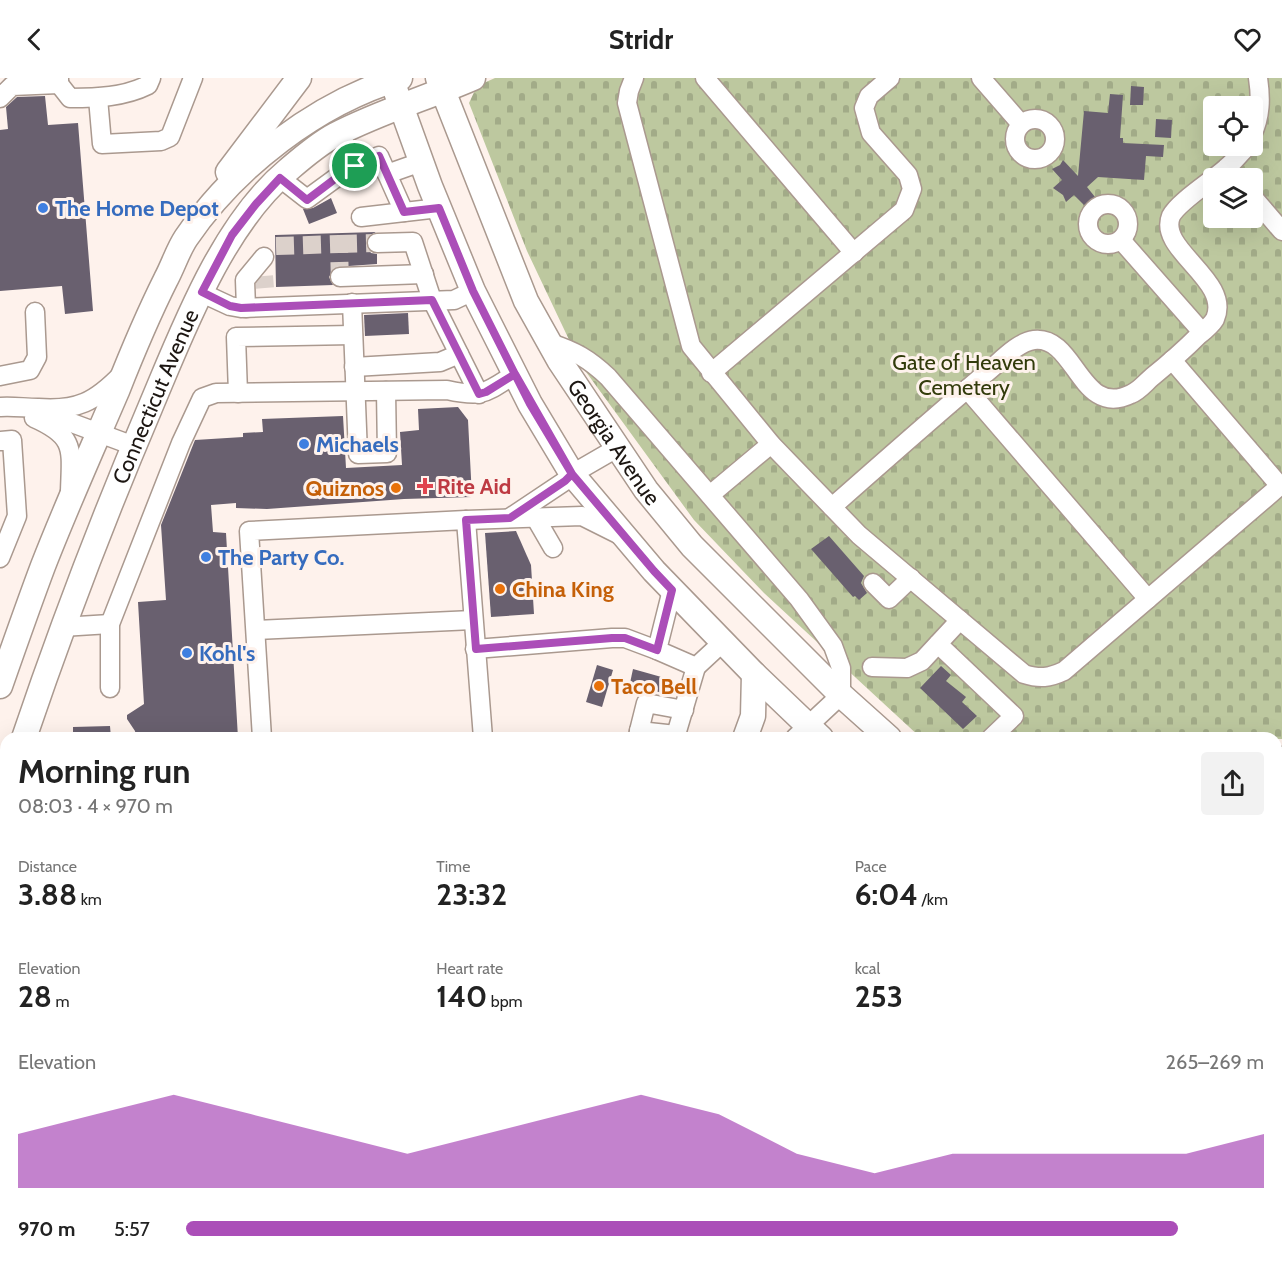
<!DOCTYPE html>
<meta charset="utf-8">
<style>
body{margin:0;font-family:Cabin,sans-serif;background:#f2f2f2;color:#222;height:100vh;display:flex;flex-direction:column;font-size:22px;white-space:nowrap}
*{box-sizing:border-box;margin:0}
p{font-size:20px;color:#767676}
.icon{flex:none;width:33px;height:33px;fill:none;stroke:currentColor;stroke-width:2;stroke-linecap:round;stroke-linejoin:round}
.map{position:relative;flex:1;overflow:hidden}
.side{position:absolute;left:0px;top:654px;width:1282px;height:532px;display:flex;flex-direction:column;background:#fff;border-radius:18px 18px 0 0;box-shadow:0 6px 24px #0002}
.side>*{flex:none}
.buttons{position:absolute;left:1203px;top:18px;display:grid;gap:12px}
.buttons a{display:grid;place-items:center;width:60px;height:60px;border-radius:6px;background:#fff;box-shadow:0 6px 24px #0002;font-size:30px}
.pin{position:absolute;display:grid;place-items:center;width:51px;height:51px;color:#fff;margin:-26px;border:3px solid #fff;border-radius:50%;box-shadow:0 2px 6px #0007}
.round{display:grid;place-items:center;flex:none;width:63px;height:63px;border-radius:6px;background:#f2f2f2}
.summary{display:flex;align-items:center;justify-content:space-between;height:102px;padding:0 18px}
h1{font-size:33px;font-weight:700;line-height:45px}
.metrics{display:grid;grid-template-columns:repeat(3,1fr);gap:9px;height:102px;padding:6px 18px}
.metrics div{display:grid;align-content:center}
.metrics b{font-size:30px;font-weight:700}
.metrics small{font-size:16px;font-weight:400}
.metrics p{font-size:16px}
.chart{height:168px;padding:12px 18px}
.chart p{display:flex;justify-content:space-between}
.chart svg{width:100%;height:108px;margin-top:6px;fill:#ab4eb8;opacity:.7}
ul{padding:0 18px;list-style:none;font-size:20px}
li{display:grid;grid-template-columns:96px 72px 1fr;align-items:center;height:45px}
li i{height:15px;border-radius:8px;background:#ab4eb8}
header{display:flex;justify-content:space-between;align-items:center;height:78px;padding:0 18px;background:#fff;font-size:27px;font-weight:700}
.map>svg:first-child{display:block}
</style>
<header><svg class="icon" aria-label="back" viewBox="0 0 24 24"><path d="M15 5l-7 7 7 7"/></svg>Stridr<svg class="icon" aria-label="heart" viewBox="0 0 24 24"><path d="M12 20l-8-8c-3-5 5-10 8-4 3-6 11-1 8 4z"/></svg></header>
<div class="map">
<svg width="1282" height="1186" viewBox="0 0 1282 1186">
<defs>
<pattern id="green-dots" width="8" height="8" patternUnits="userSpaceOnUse" patternTransform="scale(1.5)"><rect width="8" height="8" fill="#bdc89f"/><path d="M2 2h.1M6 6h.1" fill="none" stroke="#a2ab88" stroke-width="1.8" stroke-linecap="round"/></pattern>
<pattern id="cemetery-stones" width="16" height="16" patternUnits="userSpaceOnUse" patternTransform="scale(1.5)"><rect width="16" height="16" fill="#bdc89f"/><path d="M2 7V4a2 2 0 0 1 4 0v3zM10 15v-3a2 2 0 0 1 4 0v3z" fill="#a2ab88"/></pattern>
</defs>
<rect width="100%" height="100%" fill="#fef2ec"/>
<path fill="url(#green-dots)" d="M990 1180H1202V1181L1197 1186H983Z"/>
<path fill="url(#cemetery-stones)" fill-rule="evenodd" d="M495 0H1282V661L921 660 764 515 694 442 581 287 527 173 469 25 477 8ZM1214 28H1252V68H1214ZM1214 100H1252V140H1214Z"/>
<g fill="#69606f">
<path d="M1131 8 1144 9 1143 27H1130Z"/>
<path d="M1110 16 1123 17 1120 60H1123V65L1164 67 1163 79 1146 78 1144 102 1098 99 1087 109 1095 119 1089 124 1084 127 1074 117 1066 124 1063 117 1053 110 1062 102 1052 91 1060 87 1063 82 1078 98 1084 33 1108 35Z"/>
<path d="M45 18 48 47 78 45 93 233 65 236 62 208 0 213V52L8 51 6 29 17 19Z"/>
<path d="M1156 41 1172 42 1171 60 1155 59Z"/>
<path d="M331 120 337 135 309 146 303 131 313 130Z"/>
<path d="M376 154 367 159 366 166 371 175 377 176V186L335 189 329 199 333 207 276 209 275 157Z"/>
<path d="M408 235 409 256 365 258 364 237Z"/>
<path d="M458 329 468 342 472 419 404 421 267 431 236 430V425L211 427 213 454 226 455 238 660H136L135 653 127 641V637L144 626 138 524 166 522 161 447 195 362 243 359V355L263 354 262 341 343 338 346 390 402 387 400 354 419 352 418 331Z"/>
<path d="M516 453 531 487 534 536 491 539 485 455Z"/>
<path d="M829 458 864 498 861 505 867 515 859 522 855 518 853 519 811 471Z"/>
<path d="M597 587 613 592 602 629 586 624Z"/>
<path d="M941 588 951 597 946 603 966 619 962 624 977 638 963 651 920 610Z"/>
<path d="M633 591 665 600 669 605V608L662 615 630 605Z"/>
<path d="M110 648 111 660H73V649Z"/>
</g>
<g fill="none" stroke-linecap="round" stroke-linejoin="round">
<g stroke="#dcd1cb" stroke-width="18" stroke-dasharray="18 9" stroke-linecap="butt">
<path d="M339 166 377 165"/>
<path d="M276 168 339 166 340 207"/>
<path d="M264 198 265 210"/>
</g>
<g stroke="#aa998f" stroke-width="21">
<g id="minor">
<path d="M634 0 629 13 627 25 691 268 771 366 859 457 1024 596C1040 601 1049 600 1064 593L1282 406"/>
<path d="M705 0 854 175"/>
<path d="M981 0 1021 46"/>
<path d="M59 6 70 20C97 20 124 19 148 7L151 0"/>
<path d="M0 20 12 8 59 6V0"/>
<path d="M98 20 102 66 161 63 170 59 193 0"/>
<circle cx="1035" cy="61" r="20"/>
<path d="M340 55 355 89"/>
<path d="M1252 57C1261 38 1261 20 1258 0"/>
<path d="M387 96 421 84"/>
<path d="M280 100 307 121 344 94 379 78 404 134"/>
<path d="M1252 118 1282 153"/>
<circle cx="1108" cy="146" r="20"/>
<path d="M361 139 439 130"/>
<path d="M1121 162 1202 254"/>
<path d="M377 165 413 164 432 222 479 316"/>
<path d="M340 199 424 196"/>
<path d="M202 215 230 228 241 230 454 222 473 213"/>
<path d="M352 225 358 376 387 375 386 313"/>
<path d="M246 230 245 202 264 179"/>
<path d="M550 265C575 273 589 281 608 299L799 521 833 568 841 590V617L795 660"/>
<path d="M1172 282 1280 408"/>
<path d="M354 289 440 284 459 276"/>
<path d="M711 295 904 132 912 111 908 97 871 55 864 30 869 18 890 0"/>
<path d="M0 298 30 292 37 279 35 234"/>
<path d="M967 311 1148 521"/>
<path d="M238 315 236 259 353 257"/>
<path d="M0 329C13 328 25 330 38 330 77 333 95 324 122 296"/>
<path d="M45 335 134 368"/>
<path d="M34 340C77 359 71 372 70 414"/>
<path d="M0 363 12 362 17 438 0 480"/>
<path d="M710 417 771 366"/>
<path d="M832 429C883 384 934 339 986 295 999 285 1017 264 1034 262 1076 257 1080 341 1131 316 1139 313 1145 305 1152 299 1168 286 1184 272 1199 257 1204 253 1212 246 1215 241 1232 202 1157 172 1171 138 1178 124 1213 102 1226 90 1234 84 1240 75 1248 68"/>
<path d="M511 439 565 403 572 396 617 370"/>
<path d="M535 439 553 470"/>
<path d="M466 442 582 438 618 456"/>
<path d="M873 505 889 521 911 500"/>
<path d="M672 512 657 572 696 589 723 564"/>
<path d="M62 549 110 546"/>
<path d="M256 552 473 542"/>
<path d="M938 566 1014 638 991 660"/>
<path d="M475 571 612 560H625L657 572"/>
<path d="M872 589 907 590 922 583 960 542"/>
<path d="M110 610V546L181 365 202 320 216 315 447 312C483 320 485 315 515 296"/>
<path d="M639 653 646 625 684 632"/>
<path d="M262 660 249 453 466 442 483 660"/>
<path d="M638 660 639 653 676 657"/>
<path d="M675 660 696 589"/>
<path d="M1276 678H1282"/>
<path d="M1276 774H1282"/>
<path d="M1276 889 1282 884"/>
<path d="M1276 983 1282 978"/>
<path d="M0 1013 6 989"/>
<path d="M0 1033H6"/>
<path d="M387 1180 389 1186"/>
<path d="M0 1184 14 1180"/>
<path d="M95 1186 97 1180"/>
<path d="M203 1186 205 1180"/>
<path d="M409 1186 420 1180"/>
<path d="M768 1186 778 1180"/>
</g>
</g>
<g stroke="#aa998f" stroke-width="27">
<g id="major">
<path d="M391 0 430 108 473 213 530 326 572 396 654 493 754 596 821 660"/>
<path id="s1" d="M438 0 526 223 559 282 646 412 692 468 841 617 889 660"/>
<path d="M228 94 299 0"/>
<path d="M0 608C14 568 28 528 43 488 66 429 92 371 117 313 132 275 148 237 166 201 173 188 178 172 186 160 235 88 317 25 400 0"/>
<path id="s2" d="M24 660C62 548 104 438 150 330 183 252 222 147 288 92 302 80 318 66 335 57 379 34 427 20 473 0"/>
<path d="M745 660 753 638 754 596"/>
<path d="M0 731 6 713"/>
<path d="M1276 1023 1282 1028"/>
<path d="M1276 1080 1282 1086"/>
</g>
</g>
<use href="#minor" stroke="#fff" stroke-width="18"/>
<use href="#major" stroke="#fff" stroke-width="24"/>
</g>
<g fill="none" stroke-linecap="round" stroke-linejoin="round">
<g stroke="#fff" stroke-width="12">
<path id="route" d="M355 88 379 78 404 134 439 130 473 213 530 326 572 396 565 403 510 440 466 442 476 571 612 560H625L657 572 672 512 654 493 572 396 515 296 486 314 479 316 432 222 241 230 230 228 202 214 232 157 256 126 280 100 307 122 344 94 355 88"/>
</g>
<use href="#route" stroke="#ab4eb8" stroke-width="8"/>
</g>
<g fill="#3f7fe0" stroke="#fef2ec" stroke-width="2">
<circle cx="43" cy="130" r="6"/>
<circle cx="304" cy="366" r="6"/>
<circle cx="206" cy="479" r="6"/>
<circle cx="187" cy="575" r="6"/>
</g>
<path fill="#e0444e" stroke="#fef2ec" stroke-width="2" d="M422 399h6v6h6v6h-6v6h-6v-6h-6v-6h6z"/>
<g fill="#e8710a" stroke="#fef2ec" stroke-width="2">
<circle cx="396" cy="410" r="6"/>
<circle cx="500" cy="511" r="6"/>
<circle cx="599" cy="608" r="6"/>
</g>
<g text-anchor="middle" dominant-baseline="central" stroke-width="6" stroke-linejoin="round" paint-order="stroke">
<g font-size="22" font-weight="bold" fill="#366cbe" stroke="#fef2ec" text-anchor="start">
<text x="55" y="130">The Home Depot</text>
<text x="316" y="366">Michaels</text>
<text x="218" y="479">The Party Co.</text>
<text x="199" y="575">Kohl's</text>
</g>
<g font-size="22" fill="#323b0b" stroke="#fef2ec">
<text x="964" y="284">Gate of Heaven<tspan x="964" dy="25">Cemetery</tspan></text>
</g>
<g font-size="22" fill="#1c1612" stroke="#fef2ec">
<text stroke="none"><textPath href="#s2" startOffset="366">Connecticut Avenue</textPath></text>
<text stroke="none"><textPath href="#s1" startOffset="406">Georgia Avenue</textPath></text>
</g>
<g font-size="22" font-weight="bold" fill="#be3a42" stroke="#fef2ec" text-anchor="start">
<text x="437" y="408">Rite Aid</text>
</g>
<g font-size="22" font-weight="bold" fill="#c56008" stroke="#fef2ec" text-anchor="start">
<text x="384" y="410" text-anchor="end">Quiznos</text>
<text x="512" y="511">China King</text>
<text x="611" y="608">Taco Bell</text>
</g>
</g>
</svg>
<div class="buttons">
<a><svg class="icon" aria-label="locate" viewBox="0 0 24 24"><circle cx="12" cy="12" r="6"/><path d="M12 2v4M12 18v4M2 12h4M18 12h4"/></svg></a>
<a><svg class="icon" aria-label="layers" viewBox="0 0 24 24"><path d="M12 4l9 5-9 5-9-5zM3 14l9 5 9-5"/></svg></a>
</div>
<div class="pin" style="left:355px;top:88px;background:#1e9e55"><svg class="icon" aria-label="arrive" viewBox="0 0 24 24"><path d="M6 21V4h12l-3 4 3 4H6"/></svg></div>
<section class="side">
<div class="summary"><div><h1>Morning run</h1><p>08:03 · 4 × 970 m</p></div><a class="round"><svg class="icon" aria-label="share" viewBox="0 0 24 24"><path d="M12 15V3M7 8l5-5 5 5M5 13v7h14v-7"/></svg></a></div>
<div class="metrics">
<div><p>Distance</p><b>3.88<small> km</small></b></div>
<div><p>Time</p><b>23:32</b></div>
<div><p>Pace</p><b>6:04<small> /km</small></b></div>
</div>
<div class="metrics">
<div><p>Elevation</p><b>28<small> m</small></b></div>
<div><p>Heart rate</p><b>140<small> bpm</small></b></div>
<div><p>kcal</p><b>253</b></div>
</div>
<div class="chart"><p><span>Elevation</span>265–269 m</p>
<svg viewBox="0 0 160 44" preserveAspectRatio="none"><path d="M0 44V22L10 14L20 6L30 14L40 22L50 30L60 22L70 14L80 6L90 14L100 30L110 38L120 30L130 30L140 30L150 30L160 22V44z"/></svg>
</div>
<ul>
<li><b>970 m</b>5:57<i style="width:92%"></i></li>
</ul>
</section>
</div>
